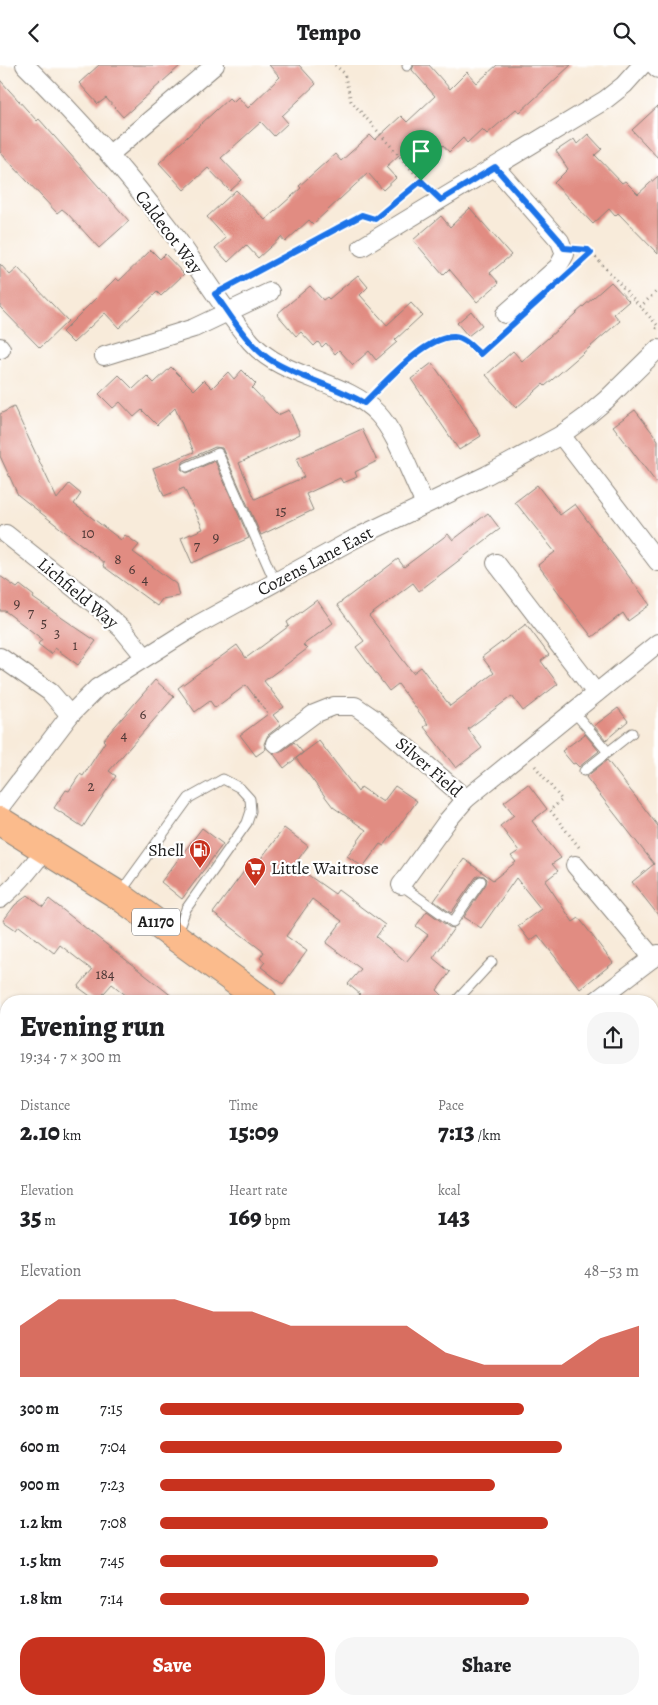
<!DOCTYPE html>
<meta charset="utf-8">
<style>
body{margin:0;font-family:Alegreya,serif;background:#f6f6f6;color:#202124;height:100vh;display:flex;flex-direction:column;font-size:19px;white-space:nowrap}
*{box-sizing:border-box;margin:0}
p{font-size:16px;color:#757577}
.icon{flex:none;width:28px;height:28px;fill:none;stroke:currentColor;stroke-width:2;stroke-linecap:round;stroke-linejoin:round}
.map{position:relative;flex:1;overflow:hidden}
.panel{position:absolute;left:0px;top:930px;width:659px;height:710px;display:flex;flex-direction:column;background:#fff;border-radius:20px 20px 0 0;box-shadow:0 1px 4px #0004}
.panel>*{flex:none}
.pin{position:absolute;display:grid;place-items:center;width:42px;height:42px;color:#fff;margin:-51px -21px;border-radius:50% 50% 50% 0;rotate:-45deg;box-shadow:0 0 5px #0007}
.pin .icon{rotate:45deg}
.round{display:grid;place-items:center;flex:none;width:52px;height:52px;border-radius:20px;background:#f6f6f6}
.headline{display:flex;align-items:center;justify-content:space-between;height:85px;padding:0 20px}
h1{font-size:28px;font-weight:800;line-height:38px}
.stats{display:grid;grid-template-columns:repeat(3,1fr);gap:8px;height:85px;padding:5px 20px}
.stats div{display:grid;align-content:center}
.stats b{font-size:25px;font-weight:800}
.stats small{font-size:14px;font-weight:400}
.stats p{font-size:14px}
.chart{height:140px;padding:10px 20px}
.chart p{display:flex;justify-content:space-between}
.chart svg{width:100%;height:90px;margin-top:5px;fill:#c8321e;opacity:.7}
.cta{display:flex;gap:10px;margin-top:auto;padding:10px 20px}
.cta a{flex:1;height:58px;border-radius:20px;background:#c8321e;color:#fff;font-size:20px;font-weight:800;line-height:58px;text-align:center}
.cta a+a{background:#f6f6f6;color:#202124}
ul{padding:0 20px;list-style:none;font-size:16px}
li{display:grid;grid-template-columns:80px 60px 1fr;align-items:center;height:38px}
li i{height:12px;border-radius:6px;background:#c8321e}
header{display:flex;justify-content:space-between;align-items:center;height:65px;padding:0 20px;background:#fff;font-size:22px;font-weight:800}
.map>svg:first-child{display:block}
</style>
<header><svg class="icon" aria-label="back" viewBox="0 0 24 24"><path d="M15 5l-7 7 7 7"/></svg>Tempo<svg class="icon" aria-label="search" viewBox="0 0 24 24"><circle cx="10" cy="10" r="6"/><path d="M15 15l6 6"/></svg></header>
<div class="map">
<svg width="658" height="1640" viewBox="0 0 658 1640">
<rect width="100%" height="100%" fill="#fff"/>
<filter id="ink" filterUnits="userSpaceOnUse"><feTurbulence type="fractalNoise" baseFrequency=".02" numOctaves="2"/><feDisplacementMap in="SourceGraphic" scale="10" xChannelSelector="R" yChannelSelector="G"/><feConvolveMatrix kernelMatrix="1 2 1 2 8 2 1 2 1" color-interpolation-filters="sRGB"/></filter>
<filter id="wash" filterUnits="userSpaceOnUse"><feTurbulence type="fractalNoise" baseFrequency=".0096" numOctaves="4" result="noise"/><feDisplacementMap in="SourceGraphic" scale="20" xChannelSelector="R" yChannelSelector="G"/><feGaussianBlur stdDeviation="1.12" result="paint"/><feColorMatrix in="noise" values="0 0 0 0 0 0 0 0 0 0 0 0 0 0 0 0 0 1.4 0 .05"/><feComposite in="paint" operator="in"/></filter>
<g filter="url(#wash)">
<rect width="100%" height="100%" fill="#f8ebda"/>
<g fill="#82dca2" stroke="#4f7c5f">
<path d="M6 1466V1634H162L166 1640H0V1469Z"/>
<path d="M652 1526 658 1537V1560L653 1563Z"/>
</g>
<path fill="#69bc88" stroke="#426c52" d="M162 1634H292L297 1640H166Z"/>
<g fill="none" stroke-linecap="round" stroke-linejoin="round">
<g stroke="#48b5c3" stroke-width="22">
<path d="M0 1258 6 1265"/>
<path d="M318 1634 323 1640"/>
</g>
</g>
<g id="blocks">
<g fill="#e18c82">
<path d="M99 0H181L123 52 106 33 98 39 79 18Z"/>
<path d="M269 0H299L316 19 282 51 288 58 274 71 261 57 221 93 242 115 230 126 208 103 184 125 159 98 229 33 233 37 238 32 248 43 280 12Z"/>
<path d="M414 0H429L450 24 467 7 477 18 497 0H571L520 47 516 44 487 69 482 64 467 78 463 73 449 87 443 80 429 94 413 77 386 102 396 113 383 125 368 108 313 159 309 155 285 177 281 172 258 193 246 180 228 197 215 183 226 173 207 152 236 125 265 155 301 123 299 121 335 89 341 96 370 70 375 75 401 51 407 57 435 31 412 5Z"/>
<path d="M0 15 37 56 39 54 129 156 99 183 67 148 62 144 57 148 0 87Z"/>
<path d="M658 41V93L632 65Z"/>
<path d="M588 69 602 84 595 90 622 118 625 116 638 129 658 111V189L618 148 615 151 609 144 593 159 554 118 568 104 556 86 574 74 577 79Z"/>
<path d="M470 143 511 190 490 208 499 218 477 237 449 204 443 210 413 175 441 151 450 162Z"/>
<path d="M151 185 160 194 165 189 184 209 161 231 157 227 119 263 105 248 73 278 62 267 116 213 119 216Z"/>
<path d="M0 199 10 210 18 203 68 256 40 283 0 242Z"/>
<path d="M358 210 368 222 360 230 387 260 411 238 422 250 395 275 397 277 376 295 369 286 353 300 339 285 335 289 326 278 322 282 318 277 314 281 301 267 296 271 277 249 310 221 323 235 327 232 329 234Z"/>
<path d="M611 217 629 236 614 249 620 256 545 321 543 319 516 343 486 310 513 286 522 296Z"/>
<path d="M471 246 482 260 468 271 457 258Z"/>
<path d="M432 298 457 333 481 371 459 385 411 314Z"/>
<path d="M171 302 194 325 204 315 212 323 228 307 234 314 242 305 256 319 252 323 278 350 289 345 300 369 239 398 255 434 304 412 296 394 362 364 377 396 355 407 357 412 343 418 340 413 306 429 313 445 261 470 222 383 215 382 184 396 182 399 181 404 187 408 215 396 249 473 192 498 181 473 203 464 184 423 164 431 153 403 194 387 175 343 157 360 142 345 134 352 120 337 113 343 99 329 119 310 133 324 147 311 154 318Z"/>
<path d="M14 342 57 434 69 419 81 429 74 439 121 475 125 470 139 480 133 487 176 519 179 531 162 534 157 541 103 501 104 498 92 488 18 430 0 391V349Z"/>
<path d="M635 345 658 375V420L613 361Z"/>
<path d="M537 420 560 450 575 439 650 540 628 556 623 548 592 572 538 500 555 487 515 437Z"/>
<path d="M488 448 500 464 419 526 413 518 369 551 413 608 421 602 450 641 494 608 482 592 526 559 549 590 541 596 558 619 523 646 512 631 468 664 482 683 456 703 424 662 428 659 398 619 389 626 356 582 364 576 337 540 398 494 404 502 448 469 453 475Z"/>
<path d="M0 511 17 523 20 520 34 531 33 533 46 542 96 576 78 600 55 583 51 589 38 579 42 574 5 546H0Z"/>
<path d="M317 535 333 558 303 580 307 584 264 616 284 642 273 650 281 660 268 670 264 679 266 684 256 691 240 670 268 649 246 620 215 643 210 636 195 647 178 623 237 580 246 593 289 561 287 557Z"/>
<path d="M155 615 174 632 109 706 116 711 83 762 54 743 66 725 69 726 80 709 83 711 105 677 103 675Z"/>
<path d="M618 643 628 656 606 675 594 661Z"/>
<path d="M585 669 599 686 579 702 575 698 573 699 562 686Z"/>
<path d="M319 676 358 727 361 722 383 737 395 721 417 736 384 781 380 779 363 802 347 791 366 765 333 742 296 693Z"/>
<path d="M294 677 303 688 284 703 273 688 281 687Z"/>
<path d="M607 695 658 761V850L632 817 654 799 586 712Z"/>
<path d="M528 719 547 744 532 756 561 793 552 799 558 806 545 816 573 857 579 853 613 898 580 924 538 870 530 876 518 861 541 844 516 813 481 863 464 852 486 819 487 814 484 811 479 810 476 812 451 848 434 836 464 794 493 815 516 797 511 791 519 786 500 761 514 750 504 737Z"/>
<path d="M202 763 223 779 182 834 161 817Z"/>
<path d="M284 763 308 781 294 800 335 829 338 825 385 860 376 872 406 897 428 870 416 861 427 846 449 862 454 863 433 893 450 907 437 925 448 936H354L360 929 348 919 361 904 326 878 342 856 312 834 286 871 307 886 283 919 261 902 265 897 260 893 264 887 213 848 254 793 259 796Z"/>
<path d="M28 830 43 842 49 834 178 936H133L112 919 97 936 78 922 92 905 60 880 54 888 19 861 16 865 3 856 15 840Z"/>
</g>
</g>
</g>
<g filter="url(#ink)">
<use href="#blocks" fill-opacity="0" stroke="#8a847b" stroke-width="1"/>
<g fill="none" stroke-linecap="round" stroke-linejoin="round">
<g stroke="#8a847b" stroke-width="11">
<g id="service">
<path d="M407 1 408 0"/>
<path d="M187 402 218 388 275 517"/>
<path d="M574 647 608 687 584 706"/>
<path d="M608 687 632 668"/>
<path d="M401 820 453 857 481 816"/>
<path d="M120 828 189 733 223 714 240 723 250 734 251 746 247 758 186 844 177 868"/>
<path d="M456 936 492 897"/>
<path d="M652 1054 658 1061"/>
<path d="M652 1119 658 1115"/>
<path d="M0 1422 6 1417"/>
<path d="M0 1480 6 1469"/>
</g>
</g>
<g stroke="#8a847b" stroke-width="20">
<g id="minor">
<path d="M25 0C78 52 127 108 172 167 199 203 222 243 251 277 284 315 345 314 378 349 397 369 412 414 425 439"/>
<path d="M654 0 658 4"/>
<path d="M110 89 215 0"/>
<path d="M495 102 560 176 565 189 558 202 505 249"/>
<path d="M362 182 605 35 624 20 642 0"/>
<path d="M0 282 1 284"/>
<path d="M104 291 194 263 270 227"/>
<path d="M561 370 658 497"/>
<path d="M6 469 98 542 123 565 145 592"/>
<path d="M496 498 596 628"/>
<path d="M0 592 50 627 70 650"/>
<path d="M275 678 314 649 334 641H355L374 654 466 734"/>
<path d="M0 742 70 650 97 623 197 560 356 473 487 410 561 370 587 351 606 335 658 284"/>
<path d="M575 800 653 893"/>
<path d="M401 820 448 755 466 734 658 578"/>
<path d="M0 834C18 820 32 802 45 784"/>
<path d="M596 936 658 889"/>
<path d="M0 1069 6 1076"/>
<path d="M0 1300 6 1308"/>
<path d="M652 1474 658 1484"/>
</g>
</g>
<g stroke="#8a847b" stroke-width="30">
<g id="primary">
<path d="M0 756 118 830 263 936"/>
<path d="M652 1285 658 1291"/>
</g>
</g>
<g stroke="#8a847b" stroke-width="3" stroke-dasharray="1 4" stroke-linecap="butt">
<path d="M335 0 344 8 351 36 426 121"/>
<path d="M396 137 421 116"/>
<path d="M584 185H589L658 261 654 266"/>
<path d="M583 195 591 188"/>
<path d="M231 220 362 150 372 153"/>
<path d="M640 242 658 225"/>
<path d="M379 324C397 306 436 258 465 276 471 279 475 285 480 289L502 268"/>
<path d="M535 701 562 735 550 745 579 782"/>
</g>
<use href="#service" stroke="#fff" stroke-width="9"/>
<use href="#minor" stroke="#fff" stroke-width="18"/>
<use href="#primary" stroke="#fbbb8c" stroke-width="28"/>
</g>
</g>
<g fill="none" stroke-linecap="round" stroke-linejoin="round" filter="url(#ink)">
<g stroke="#fff" stroke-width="10">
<path id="route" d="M495 102 560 176 564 183 588 185 591 188 480 289C472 282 465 273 454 272 425 271 385 318 364 338 334 320 298 313 269 294 248 280 230 250 215 229L362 150 375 154 421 116 441 135Z"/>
</g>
<use href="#route" stroke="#1a73e8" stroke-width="6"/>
</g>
<defs>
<g id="fuel-pin" transform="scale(1.125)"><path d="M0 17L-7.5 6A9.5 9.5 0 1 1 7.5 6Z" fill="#c8321e" stroke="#fff"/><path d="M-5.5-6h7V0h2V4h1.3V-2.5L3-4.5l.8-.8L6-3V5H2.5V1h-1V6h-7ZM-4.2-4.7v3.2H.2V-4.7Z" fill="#fff"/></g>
<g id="supermarket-pin" transform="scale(1.125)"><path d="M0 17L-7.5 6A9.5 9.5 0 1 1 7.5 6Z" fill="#c8321e" stroke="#fff"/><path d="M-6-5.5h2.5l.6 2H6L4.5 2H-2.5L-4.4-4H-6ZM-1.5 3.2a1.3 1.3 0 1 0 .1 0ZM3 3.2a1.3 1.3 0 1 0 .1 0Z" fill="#fff"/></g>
</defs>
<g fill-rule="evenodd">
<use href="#fuel-pin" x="200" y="785"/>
<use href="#supermarket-pin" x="255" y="803"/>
</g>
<g text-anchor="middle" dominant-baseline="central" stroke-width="4.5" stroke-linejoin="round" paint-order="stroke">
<g font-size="15" fill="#4d3836">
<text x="281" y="446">15</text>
<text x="88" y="468">10</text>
<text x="216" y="472">9</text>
<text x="197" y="481">7</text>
<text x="118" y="494">8</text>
<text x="132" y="504">6</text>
<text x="145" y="514">4</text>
<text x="17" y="538">9</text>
<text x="31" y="548">7</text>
<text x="44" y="558">5</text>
<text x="57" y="568">3</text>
<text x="75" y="580">1</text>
<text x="143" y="649">6</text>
<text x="124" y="670">4</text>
<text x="91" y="721">2</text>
<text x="105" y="909">184</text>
</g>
<rect fill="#fff" stroke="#606060" stroke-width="1" x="132" y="843.5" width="48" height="27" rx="4"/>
<g font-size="16" font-weight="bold" fill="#1c1c1c">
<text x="156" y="857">A1170</text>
</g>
<g font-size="18" fill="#1c1c1c" stroke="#fff">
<text transform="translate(169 167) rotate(53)">Caldecot Way</text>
<text transform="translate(315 496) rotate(-28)">Cozens Lane East</text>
<text transform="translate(78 528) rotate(40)">Lichfield Way</text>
<text transform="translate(429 702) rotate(41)">Silver Field</text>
</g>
<g font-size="18" fill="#1c1c1c" stroke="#fff" text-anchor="end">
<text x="184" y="785">Shell</text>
<text x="271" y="803" text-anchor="start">Little Waitrose</text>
</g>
</g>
</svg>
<div class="pin" style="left:421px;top:116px;background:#1e9e55"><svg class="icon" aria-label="arrive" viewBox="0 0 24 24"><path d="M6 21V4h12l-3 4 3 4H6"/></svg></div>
<section class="panel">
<div class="headline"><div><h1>Evening run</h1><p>19:34 · 7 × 300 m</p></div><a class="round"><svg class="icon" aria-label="share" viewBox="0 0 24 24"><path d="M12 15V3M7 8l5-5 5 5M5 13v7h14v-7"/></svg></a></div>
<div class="stats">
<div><p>Distance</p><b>2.10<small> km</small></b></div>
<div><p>Time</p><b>15:09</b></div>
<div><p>Pace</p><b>7:13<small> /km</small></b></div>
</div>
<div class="stats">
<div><p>Elevation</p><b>35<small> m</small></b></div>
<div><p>Heart rate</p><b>169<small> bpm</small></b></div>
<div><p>kcal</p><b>143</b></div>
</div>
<div class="chart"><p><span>Elevation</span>48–53 m</p>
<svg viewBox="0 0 160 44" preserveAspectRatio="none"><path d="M0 44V19L10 6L20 6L30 6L40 6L50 12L60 12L70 19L80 19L90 19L100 19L110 32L120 38L130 38L140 38L150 25L160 19V44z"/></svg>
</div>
<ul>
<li><b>300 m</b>7:15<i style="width:76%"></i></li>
<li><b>600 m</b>7:04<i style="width:84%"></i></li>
<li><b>900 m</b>7:23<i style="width:70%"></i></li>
<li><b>1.2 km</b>7:08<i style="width:81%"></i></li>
<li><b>1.5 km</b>7:45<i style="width:58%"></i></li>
<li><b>1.8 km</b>7:14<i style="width:77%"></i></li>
</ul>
<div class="cta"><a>Save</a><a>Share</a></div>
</section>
</div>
